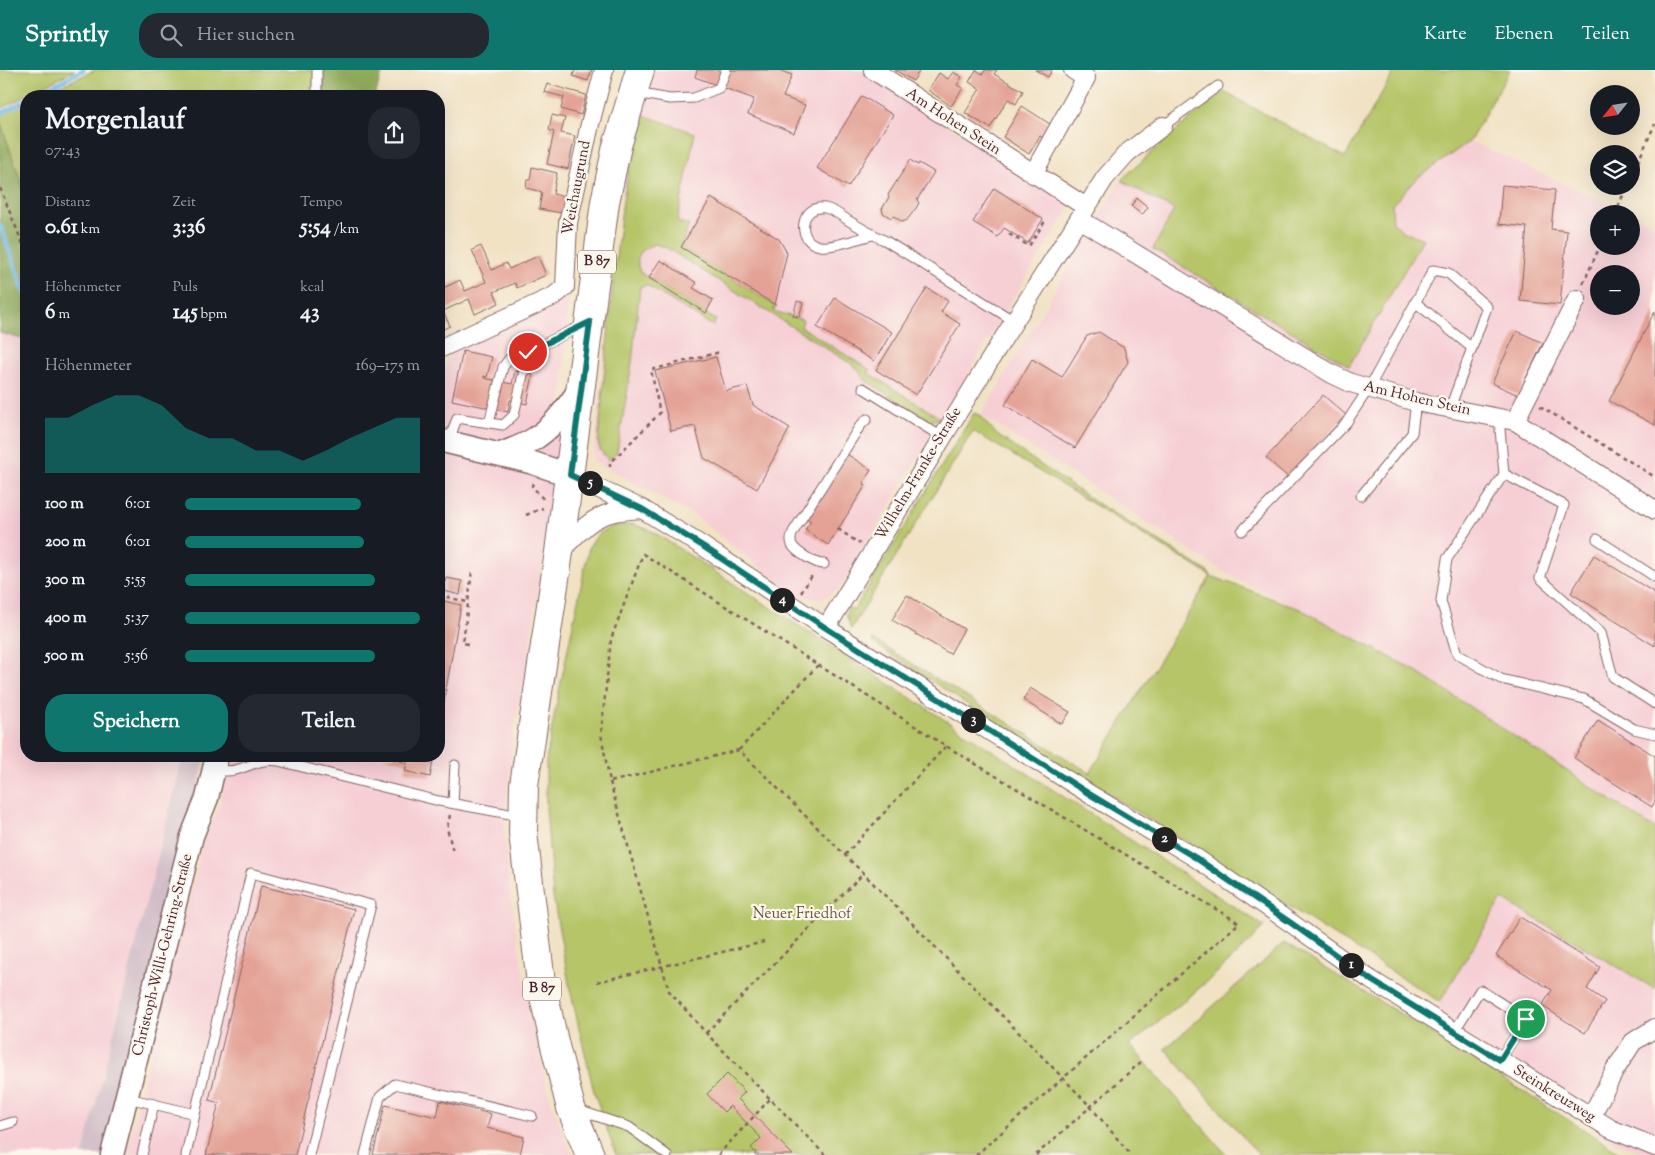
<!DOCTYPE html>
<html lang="de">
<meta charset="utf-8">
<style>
body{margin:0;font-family:"Sorts Mill Goudy",serif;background:#242831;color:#f1f3f6;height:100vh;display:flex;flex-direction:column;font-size:19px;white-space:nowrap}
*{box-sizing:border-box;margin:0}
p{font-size:16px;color:#9ea1a6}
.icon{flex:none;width:28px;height:28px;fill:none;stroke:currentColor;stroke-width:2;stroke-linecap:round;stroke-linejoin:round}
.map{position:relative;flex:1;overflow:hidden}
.side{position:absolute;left:20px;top:20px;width:425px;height:672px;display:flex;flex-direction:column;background:#171b24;border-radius:20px;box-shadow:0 5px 20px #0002}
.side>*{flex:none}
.needle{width:32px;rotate:240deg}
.fabs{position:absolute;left:1590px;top:15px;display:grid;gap:10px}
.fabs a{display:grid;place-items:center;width:50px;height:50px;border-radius:50%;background:#171b24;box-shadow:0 5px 20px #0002;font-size:25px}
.pin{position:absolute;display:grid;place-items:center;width:42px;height:42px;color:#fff;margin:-21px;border:2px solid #fff;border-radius:50%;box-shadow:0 1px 5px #0007}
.km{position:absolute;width:25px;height:25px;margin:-12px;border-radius:50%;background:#222;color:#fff;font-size:14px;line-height:25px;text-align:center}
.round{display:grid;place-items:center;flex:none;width:52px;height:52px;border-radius:20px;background:#242831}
.summary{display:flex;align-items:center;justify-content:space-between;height:85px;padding:0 25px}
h1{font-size:28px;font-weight:700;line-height:38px}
.figures{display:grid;grid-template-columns:repeat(3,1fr);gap:8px;height:85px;padding:5px 25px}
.figures div{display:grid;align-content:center}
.figures b{font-size:21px;font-weight:700}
.figures small{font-size:14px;font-weight:400}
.figures p{font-size:14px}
.chart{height:140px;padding:10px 25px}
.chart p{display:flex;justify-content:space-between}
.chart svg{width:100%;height:90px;margin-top:5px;fill:#0f766e;opacity:.7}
.action{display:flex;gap:10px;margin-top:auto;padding:10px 25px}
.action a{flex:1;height:58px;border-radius:20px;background:#0f766e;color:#fff;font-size:20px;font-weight:700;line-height:58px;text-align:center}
.action a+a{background:#242831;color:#f1f3f6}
ul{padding:0 25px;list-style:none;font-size:16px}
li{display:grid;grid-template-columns:80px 60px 1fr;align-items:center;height:38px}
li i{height:12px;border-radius:6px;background:#0f766e}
header{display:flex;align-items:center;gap:30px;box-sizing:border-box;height:70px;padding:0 25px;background:#0f766e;color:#fff}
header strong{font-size:24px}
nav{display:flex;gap:28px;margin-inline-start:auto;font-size:18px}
.search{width:350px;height:45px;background:#242831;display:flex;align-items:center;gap:12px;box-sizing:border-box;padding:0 18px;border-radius:20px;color:#9ea1a6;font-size:19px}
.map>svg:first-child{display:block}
</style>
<header>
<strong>Sprintly</strong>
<div class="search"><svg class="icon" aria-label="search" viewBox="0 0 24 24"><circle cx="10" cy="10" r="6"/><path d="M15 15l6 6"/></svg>Hier suchen</div>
<nav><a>Karte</a><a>Ebenen</a><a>Teilen</a></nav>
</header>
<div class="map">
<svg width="1655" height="1085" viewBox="0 0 1655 1085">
<rect width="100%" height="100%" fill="#fbf7ec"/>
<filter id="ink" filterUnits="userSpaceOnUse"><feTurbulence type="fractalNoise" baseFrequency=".02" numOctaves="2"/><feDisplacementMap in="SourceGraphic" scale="10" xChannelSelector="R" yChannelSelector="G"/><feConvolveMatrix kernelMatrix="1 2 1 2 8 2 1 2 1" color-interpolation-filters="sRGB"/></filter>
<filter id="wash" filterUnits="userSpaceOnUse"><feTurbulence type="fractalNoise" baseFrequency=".0096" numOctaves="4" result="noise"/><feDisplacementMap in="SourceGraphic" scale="20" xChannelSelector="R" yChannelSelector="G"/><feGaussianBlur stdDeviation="1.12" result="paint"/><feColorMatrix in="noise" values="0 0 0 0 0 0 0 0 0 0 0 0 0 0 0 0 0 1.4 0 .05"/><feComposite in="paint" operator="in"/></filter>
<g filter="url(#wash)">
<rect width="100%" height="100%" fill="#f1e2c4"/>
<g fill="#f6cfd5" fill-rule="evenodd">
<path d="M654 0H860L1072 134 1009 235 840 519 821 529 804 528 784 516 695 446 593 390 624 113Z"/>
<path d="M1470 71 1630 144H1599V176H1631V144L1655 155V759L1414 600 1300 539 1229 505 981 345 1121 110 1174 140 1153 179 1423 169 1404 162 1393 152 1392 135 1416 109ZM1599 204H1631V236H1599Z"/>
<path d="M569 228 558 383 530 579 514 660 504 758 509 816 528 931 550 1030 572 1085H126L203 772 219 736 232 686H439V360L442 340 439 336V333L449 282Z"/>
<path d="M0 263 26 270V686H183L83 1085H0Z"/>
<path d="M1502 829 1655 919V1085H1649L1595 1063 1600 1053 1431 947Z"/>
</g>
<path fill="#d1bdc8" d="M183 686H206L104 1085H83Z"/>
<g fill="#b5c568" stroke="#80724a">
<path d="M0 0H75L0 39Z"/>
<path d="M95 0H324L321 26H39Z"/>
<path d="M1395 0H1510L1470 71 1416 109 1392 135 1393 152 1404 162 1423 169 1349 296 1153 179 1174 140 1121 110 1179 58 1224 22 1345 87Z"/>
<path d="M26 32V127L0 51V44Z"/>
<path d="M643 45 695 63 677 152 689 155 681 177 775 235 774 241 803 250 801 257 870 300 868 303 939 347 937 350H929L865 310 856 297 665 177 655 174C640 179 633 188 641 203L716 250 713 256 646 215 640 217 632 293 617 382 609 391 600 380 598 373 613 212 623 130 630 90Z"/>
<path d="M974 343 979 345 997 365 1095 432 1207 501 1211 506 1300 539 1414 600 1655 759V919L1502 829 1440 932 1277 829 1041 682 873 573 872 569 1090 703 1211 506 973 361 851 559 846 544 848 537 854 540Z"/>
<path d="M632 454 652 461 1264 856 1259 862C1219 904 1175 939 1130 975L1227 1085H616L594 1022 570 919 553 827 546 738V691L555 641 589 477 599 463 614 456Z"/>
<path d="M1284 873 1412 951 1624 1085H1259L1165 979Z"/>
</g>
<g fill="#90aa5c" stroke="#6d6444">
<path d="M324 0H383L375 26H321Z"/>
<path d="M0 51 26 127V270L0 263Z"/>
</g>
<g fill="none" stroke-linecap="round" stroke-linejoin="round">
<g stroke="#75beed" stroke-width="4.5">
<path d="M34 26 83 0"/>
<path d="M0 44 26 30"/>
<path d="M0 155 26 226"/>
</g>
</g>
<g id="blocks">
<g fill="#e4a195">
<path d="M575 0H592L588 11 573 6Z"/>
<path d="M697 0H778L792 5 783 27 805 35 794 63 748 44 754 29 695 7Z"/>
<path d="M895 0H920L913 11Z"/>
<path d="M976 0 983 4 985 0H997L994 4 1023 21 1016 34 1008 29 990 58 965 43 980 19 969 12Z"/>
<path d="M1035 0H1052L1048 7Z"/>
<path d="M953 2 962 7 957 15 963 18 951 36 928 20 939 3 948 9Z"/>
<path d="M547 14 586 25 581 45 561 39 564 27 544 22Z"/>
<path d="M862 26 893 45 848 117 817 98Z"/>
<path d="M1022 36 1053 56 1045 69 1040 66 1029 84 1003 67Z"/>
<path d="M552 45 565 48 561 63 575 66 568 99 547 94 554 62 549 60Z"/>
<path d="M910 90 918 95 919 93 934 102 917 130 919 133 916 138 907 150 902 152 894 146 891 148 883 143 882 139 889 127 888 125Z"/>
<path d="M532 97 557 103 553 124 565 127 561 143 539 139 542 122 526 118 527 110H530Z"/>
<path d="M1502 115 1555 120 1551 159 1567 161 1560 235 1520 231 1527 157 1499 154Z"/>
<path d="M994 118 1043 149 1028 173 1004 158 998 167 973 152Z"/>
<path d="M711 128 779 169 787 183 775 235 681 177Z"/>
<path d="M1137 128 1148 137 1142 145 1131 136Z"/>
<path d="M481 176 492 200 506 193 509 199 538 186 546 205 517 218 515 213 494 222 499 233 475 244 469 229 443 241 450 256 439 261V220L460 210 465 221 486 212 472 180Z"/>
<path d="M660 190 697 213 693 218 713 230 706 243 649 208Z"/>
<path d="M927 218 948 231 941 242 960 254 916 325 876 300Z"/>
<path d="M835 228 892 262 874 291 817 257Z"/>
<path d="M797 231 803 233 799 247 793 246Z"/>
<path d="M1655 241V355L1609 331Z"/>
<path d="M1517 261 1543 273 1518 325 1492 313Z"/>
<path d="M1099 262 1124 278 1128 292 1075 378 1005 335 1032 289 1062 307 1087 266Z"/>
<path d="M463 281 492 287 487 307 484 306V308L512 314 515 301 533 305 527 334 510 330 508 342 452 330Z"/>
<path d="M716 287 726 321 747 316 753 335 790 358 757 419 704 388 695 356 671 361 655 301Z"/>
<path d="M1323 325 1346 345 1289 408 1266 388Z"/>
<path d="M847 384 871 400 863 413 866 415 828 475 805 460 811 451 806 448Z"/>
<path d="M1594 485 1655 523V576L1571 523Z"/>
<path d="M446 508 462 511 460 525 444 521Z"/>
<path d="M907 525 964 559 950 584 892 550Z"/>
<path d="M439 530 461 535 440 653H439Z"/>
<path d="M1030 618 1070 642 1062 654 1023 630Z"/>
<path d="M1598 650 1655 686V731L1652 737 1574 688Z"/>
<path d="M383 686H434L430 707 405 701 407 693Z"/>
<path d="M261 816 354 839 295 1085H206L219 1033 209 1030Z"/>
<path d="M1520 847 1600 897 1587 919 1605 931 1585 963 1542 936 1552 920 1496 886Z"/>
<path d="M727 1004 745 1022 738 1029 793 1085H754L756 1083 751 1078 761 1068 730 1036 724 1042 707 1024Z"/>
<path d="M440 1031 491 1044 487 1058 524 1067 520 1085H373L385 1035 437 1047Z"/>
</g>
</g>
</g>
<g filter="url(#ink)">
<use href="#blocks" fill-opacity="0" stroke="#846361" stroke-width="1"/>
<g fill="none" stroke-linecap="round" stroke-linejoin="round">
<g stroke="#846361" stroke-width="11">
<g id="service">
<path d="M636 23 670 29 694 28 719 18 726 0"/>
<path d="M317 26V0"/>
<path d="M1163 56 1218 16"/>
<path d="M873 165C858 168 834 178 820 176 795 172 800 134 825 138 834 140 842 146 849 151 861 158 873 165 886 171L1014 251"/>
<path d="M1415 232 1472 278"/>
<path d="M863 318 942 367"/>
<path d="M1499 348 1504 404 1447 489 1441 531 1457 584 1501 609 1584 629 1634 659 1655 664"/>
<path d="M489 353 503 297 509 289 528 282 583 255"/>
<path d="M449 371 457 348 503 355 514 345 528 282"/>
<path d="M1504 404 1564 435 1540 508 1601 563 1613 607 1655 634"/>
<path d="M1361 426 1412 363 1416 332"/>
<path d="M1242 461 1346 353 1369 318 1433 200 1448 203 1487 237 1450 338"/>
<path d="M1597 469 1655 507"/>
<path d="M824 494C817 495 796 482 792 475 790 470 791 467 793 462L860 356 867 349"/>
<path d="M215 700C223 701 231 702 239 699 255 694 261 689 278 691L439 731 521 746"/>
<path d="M453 733 455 695"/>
<path d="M1454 962 1480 920 1526 949 1500 990"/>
<path d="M128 1028 195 1044 251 803 371 835 309 1085"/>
<path d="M578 1040 629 1057 667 1085"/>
<path d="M0 1056 13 1052"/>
<path d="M142 1085 154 1034"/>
<path d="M186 1085 195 1044"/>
<path d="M365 1085 380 1027 395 1014 532 1046"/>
</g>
</g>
<g stroke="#846361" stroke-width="20">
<g id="minor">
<path d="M873 0 1086 137"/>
<path d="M1033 104 1086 8 1073 0"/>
<path d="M1079 149 1332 304 1351 313 1416 332 1515 351 1655 440"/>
<path d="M439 279 554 226 565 217 568 153 590 54 604 0"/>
<path d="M1515 351 1577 229"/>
<path d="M569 405 642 439 701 475 826 558 1091 725 1196 788 1291 853 1371 910 1611 1059 1655 1077"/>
<path d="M559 482C572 470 585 453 602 446 614 440 629 440 642 439"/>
<path d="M826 558 996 280 1105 108 1127 83 1163 56"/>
<path d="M1591 1047 1615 1000 1633 972 1655 958"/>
</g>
</g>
<g stroke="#846361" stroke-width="25">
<g id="tertiary">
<path d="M439 370 530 392 569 405"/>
<path d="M501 384C513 379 526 375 537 367 555 355 569 335 581 317"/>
<path d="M112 1085 192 766 207 728 217 686"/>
</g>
</g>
<g stroke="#846361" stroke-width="30">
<path id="primary" d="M590 1085 571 1038 555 976 541 913 523 763 524 715 559 482 605 132 617 76 640 0"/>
</g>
<g stroke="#846361" stroke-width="2.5" stroke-dasharray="4 4" stroke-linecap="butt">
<path d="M1631 107 1655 54"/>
<path d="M0 118 26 182"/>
<path d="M1615 144 1627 116"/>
<path d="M1009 164 1029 176 1045 151"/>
<path d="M1583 214 1600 176"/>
<path d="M1540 336 1655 407"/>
<path d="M610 397V393L660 343 651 300 720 282"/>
<path d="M533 413 532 416 544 430"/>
<path d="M526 445 543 438"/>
<path d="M838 459 860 474"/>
<path d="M801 523 813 504"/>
<path d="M439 525 467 532"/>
<path d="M468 574 463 573 472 501"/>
<path d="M739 680 818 595"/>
<path d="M610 712 669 921 706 963 825 1085"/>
<path d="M450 745 447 758 453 782"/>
<path d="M845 785 946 676"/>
<path d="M597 912 764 872"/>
<path d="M706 963 863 804"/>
<path d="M718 1085 770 1029"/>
<path d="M976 1085 1239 853 946 676 643 484 611 569 601 664 610 712 739 680 863 803 1063 1008 1090 1036 1131 1085"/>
<path d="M1036 1085 1143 990"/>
</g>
<use href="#service" stroke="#fff" stroke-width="9"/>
<use href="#minor" stroke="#fff" stroke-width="18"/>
<use href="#tertiary" stroke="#fff" stroke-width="22"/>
<use href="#primary" stroke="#fff" stroke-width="28"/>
</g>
</g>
<g fill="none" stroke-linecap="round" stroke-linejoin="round" filter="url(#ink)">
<g stroke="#fff" stroke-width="10">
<path id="route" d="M528 282 590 252 570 405 642 439 701 475 826 558 1091 725 1196 788 1291 853 1371 910 1500 990 1526 949"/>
</g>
<use href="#route" stroke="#0f766e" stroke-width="6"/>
</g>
<g text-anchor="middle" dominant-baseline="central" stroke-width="4.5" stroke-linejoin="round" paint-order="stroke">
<g fill="#fbf7ec" stroke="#7f6065" stroke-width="1">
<rect x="578" y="180.5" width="38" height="23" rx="4"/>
<rect x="523" y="907.5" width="38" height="23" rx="4"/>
</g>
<g font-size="14" font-weight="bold" fill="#4a1f2b">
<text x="597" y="192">B 87</text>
<text x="542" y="919">B 87</text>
</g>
<g font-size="15" fill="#4a1f2b" stroke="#fbf7ec">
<text transform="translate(953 52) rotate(33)">Am Hohen Stein</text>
<text transform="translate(577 118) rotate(-79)">Weichaugrund</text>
<text transform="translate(1417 329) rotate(13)">Am Hohen Stein</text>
<text transform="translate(919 404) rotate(-59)">Wilhelm-Franke-Straße</text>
<text transform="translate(163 885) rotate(-76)">Christoph-Willi-Gehring-Straße</text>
<text transform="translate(1554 1024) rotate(32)">Steinkreuzweg</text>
</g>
<g font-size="15" fill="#6a513d" stroke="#fbf7ec">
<text x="802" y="844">Neuer Friedhof</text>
</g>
</g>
</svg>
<div class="fabs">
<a><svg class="needle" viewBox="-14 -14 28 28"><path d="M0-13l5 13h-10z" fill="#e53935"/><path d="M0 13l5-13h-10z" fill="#9ea1a6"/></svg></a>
<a><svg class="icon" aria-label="layers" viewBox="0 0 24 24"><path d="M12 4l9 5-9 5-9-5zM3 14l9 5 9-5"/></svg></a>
<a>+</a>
<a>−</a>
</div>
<div class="pin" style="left:1526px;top:949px;background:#1e9e55"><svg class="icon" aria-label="arrive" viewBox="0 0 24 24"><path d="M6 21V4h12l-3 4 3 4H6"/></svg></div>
<div class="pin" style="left:528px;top:282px;background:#d93025"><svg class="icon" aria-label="check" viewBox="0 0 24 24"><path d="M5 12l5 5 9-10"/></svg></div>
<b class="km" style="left:1351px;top:895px">1</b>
<b class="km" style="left:1164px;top:769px">2</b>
<b class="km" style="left:973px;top:650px">3</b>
<b class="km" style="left:782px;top:530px">4</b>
<b class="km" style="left:590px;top:413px">5</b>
<section class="side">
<div class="summary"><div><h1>Morgenlauf</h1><p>07:43</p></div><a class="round"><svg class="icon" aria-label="share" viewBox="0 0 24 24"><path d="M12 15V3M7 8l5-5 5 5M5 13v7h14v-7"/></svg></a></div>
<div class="figures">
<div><p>Distanz</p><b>0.61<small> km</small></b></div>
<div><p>Zeit</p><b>3:36</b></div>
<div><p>Tempo</p><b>5:54<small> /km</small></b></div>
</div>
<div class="figures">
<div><p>Höhenmeter</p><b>6<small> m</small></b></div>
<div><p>Puls</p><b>145<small> bpm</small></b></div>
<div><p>kcal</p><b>43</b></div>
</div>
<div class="chart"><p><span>Höhenmeter</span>169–175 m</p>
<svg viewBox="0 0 160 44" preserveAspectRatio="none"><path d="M0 44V17L10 17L20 11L30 6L40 6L50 11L60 22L70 27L80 27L90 33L100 33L110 38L120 33L130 27L140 22L150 17L160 17V44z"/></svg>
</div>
<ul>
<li><b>100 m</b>6:01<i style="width:75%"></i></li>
<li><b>200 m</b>6:01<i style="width:76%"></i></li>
<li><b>300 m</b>5:55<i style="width:81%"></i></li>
<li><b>400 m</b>5:37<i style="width:100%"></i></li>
<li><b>500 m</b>5:56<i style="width:81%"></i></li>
</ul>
<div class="action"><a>Speichern</a><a>Teilen</a></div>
</section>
</div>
